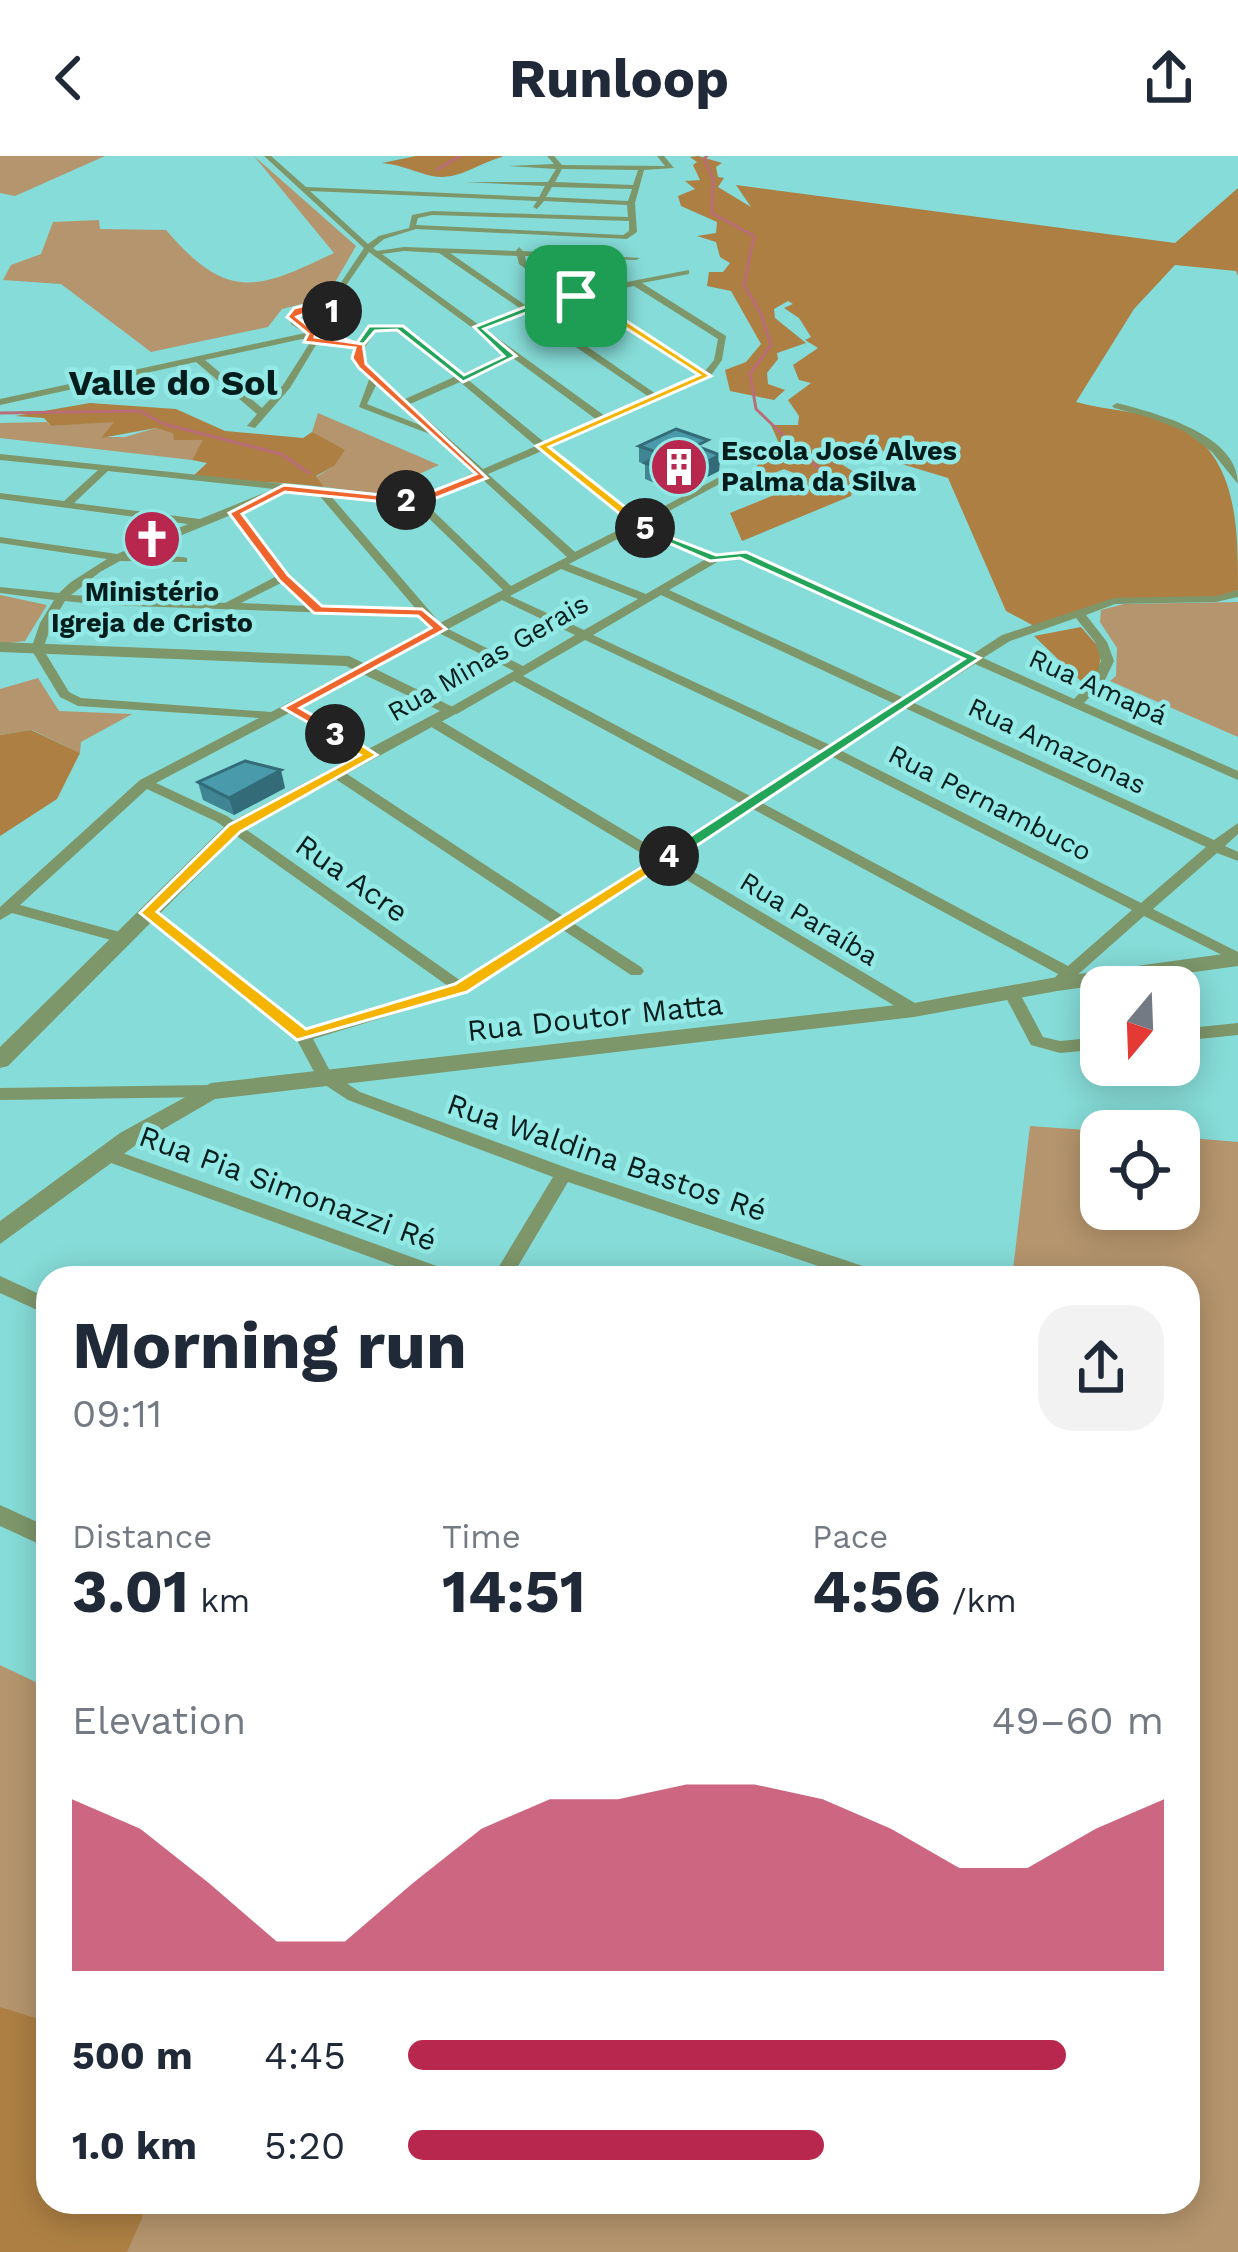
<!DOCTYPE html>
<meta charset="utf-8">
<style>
body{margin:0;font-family:"Work Sans",sans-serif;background:#f2f2f3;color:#1f2937;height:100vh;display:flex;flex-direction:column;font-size:45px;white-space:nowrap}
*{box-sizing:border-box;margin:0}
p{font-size:39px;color:#747a83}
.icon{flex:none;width:66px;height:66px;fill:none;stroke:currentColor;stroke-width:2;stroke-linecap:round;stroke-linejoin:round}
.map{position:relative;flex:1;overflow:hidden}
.details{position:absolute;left:36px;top:1110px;width:1164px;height:948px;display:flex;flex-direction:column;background:#fff;border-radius:36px;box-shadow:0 6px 30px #0003}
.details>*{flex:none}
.needle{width:78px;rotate:199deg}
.controls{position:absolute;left:1080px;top:810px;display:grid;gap:24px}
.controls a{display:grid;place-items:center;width:120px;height:120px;border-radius:24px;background:#fff;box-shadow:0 6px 30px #0003;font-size:60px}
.pin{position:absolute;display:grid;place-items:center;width:102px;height:102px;color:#fff;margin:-51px;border-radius:24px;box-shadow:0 6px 18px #0006}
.km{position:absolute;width:60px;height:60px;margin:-30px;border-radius:50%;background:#222;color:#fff;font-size:33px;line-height:60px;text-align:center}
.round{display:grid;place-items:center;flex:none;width:126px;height:126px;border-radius:36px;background:#f2f2f3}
.overview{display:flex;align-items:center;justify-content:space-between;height:204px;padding:0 36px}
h1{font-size:66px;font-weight:700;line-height:90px}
.metrics{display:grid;grid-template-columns:repeat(3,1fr);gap:18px;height:204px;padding:12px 36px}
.metrics div{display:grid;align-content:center}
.metrics b{font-size:60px;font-weight:700}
.metrics small{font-size:33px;font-weight:400}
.metrics p{font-size:33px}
.chart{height:336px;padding:24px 36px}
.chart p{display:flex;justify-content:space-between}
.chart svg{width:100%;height:216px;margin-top:12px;fill:#b8274d;opacity:.7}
ul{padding:0 36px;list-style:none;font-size:39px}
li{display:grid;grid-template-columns:192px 144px 1fr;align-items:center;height:90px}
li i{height:30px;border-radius:15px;background:#b8274d}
header{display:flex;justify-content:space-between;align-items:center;height:156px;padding:0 36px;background:#fff;font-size:54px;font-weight:700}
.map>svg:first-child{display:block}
</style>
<header><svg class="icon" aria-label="back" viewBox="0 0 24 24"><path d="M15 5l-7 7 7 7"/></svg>Runloop<svg class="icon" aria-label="share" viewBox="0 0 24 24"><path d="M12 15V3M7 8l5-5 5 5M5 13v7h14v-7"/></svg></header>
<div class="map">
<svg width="1238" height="2096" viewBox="0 0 1238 2096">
<rect width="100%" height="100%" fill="#86dcd8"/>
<g fill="#b5956d">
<path d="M0 0H105L15 40 0 37Z"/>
<path d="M254 0 356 90 326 142 282 153 268 171 151 196 61 128 3 124 11 109 41 98 53 66 99 64 100 73 166 74C228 146 257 134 334 97Z"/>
<path d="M318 257 439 309 404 325 399 340 324 331 316 321 334 310 312 276Z"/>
<path d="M116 265 102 281H125L156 272 205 284 192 304 0 282V267L47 266 51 270Z"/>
<path d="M0 439 47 449 25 485 0 488Z"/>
<path d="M1238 446V581L1110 525 1116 520 1117 492 1100 466 1101 454 1124 448Z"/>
<path d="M38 522 59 555 132 558 81 586 80 597 32 574 0 579V533Z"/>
<path d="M1030 970 1101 975V1053H1179V981L1238 986V2096H0V1509L48 1532V2046H1188V1122H1012Z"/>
</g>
<g fill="#ad7f43">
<path d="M416 0H502V1C474 9 458 25 432 20 415 16 402 9 382 7Z"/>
<path d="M698 0 722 7 716 11 718 21 724 22 718 31 751 51 736 29 1175 87 1238 32V120L1236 115 1175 109 1134 153 1076 246C1108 255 1146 255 1177 269 1238 299 1238 372 1238 434L1219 442H1120L1034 470 1006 455 948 322 895 306 894 299C874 290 854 288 832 292V302L857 318 851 340 742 385 730 357 784 335 796 318 784 313 762 322 751 317 778 285 771 269H798L799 260 788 244 811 227 799 224 793 209 818 192 805 184 811 181 799 162 784 152 793 148 788 145 774 153 775 162 806 187 777 197 778 203 767 217 768 228 785 234 774 244 730 235 725 214 746 206 761 188 731 135 707 130 709 116H723L730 107 720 101 716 86 697 80 716 77 717 66 681 50 678 40 695 33 685 25 700 24 693 9 697 6 690 1Z"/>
<path d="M90 247 176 253 225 275 303 282 312 276 345 294 334 310 316 320 324 331C280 325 237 326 192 321L207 307 192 304 203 284H174L173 277 156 272 101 282 114 266 51 270 44 262 15 260Z"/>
<path d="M1081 471 1101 494 1099 517 1086 530 1034 480Z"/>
<path d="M31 574 80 597 57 643 0 680V579Z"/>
<path d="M0 1851 48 1866V2046H143L142 2062 127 2096H0Z"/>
</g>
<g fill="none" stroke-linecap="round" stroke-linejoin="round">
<g stroke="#b96d77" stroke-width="3">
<path d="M707 0 704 3 713 23 712 57 754 80 744 129 761 158 771 189 750 218 756 253 819 313"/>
<path d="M438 13 460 0"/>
<path d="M0 257 140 255 164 268 281 298 309 317"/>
</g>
<g fill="#7e976a" fill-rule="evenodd">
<path d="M264 0H271L306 31 539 41 545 30 465 26H548L556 13 508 10 554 8 547 0H554L562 9 665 10 657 0H664L674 12 644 14 635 47 637 76 627 83 416 73 384 83 373 92 377 95 404 91 516 95 519 91 523 95 640 102 636 104 525 100 526 105 570 137 689 114V118L642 127 726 180 722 204 709 222 550 291 638 364 729 316 738 318 645 368 716 399 740 395 973 498 1002 479 1114 442 1216 440 1238 434V441L1216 446 1115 448 1086 459 1107 486 1114 505 1104 526 1084 547 1238 615V624L975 508 914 547 1214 684 1238 667V678L1225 690 1238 696V705L1217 697 1153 753 1238 796V807L1144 760 1066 829H1054L1052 825 1058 818 751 652 672 703 920 850 922 854 920 858H908L662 709 573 767 641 811 644 815 641 819H631L563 774 467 836 313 883 331 917 360 936 570 1013 884 1117 886 1122H854L568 1026 511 1122H492L553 1021 348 944 319 925 297 884 141 756 148 751 153 753 306 873 448 830 217 666 147 633 20 749 127 778V786L122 787 12 757 0 764V751L140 624 259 562 78 550 60 541 31 493 40 467 54 444 0 437V431L59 437 71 426 107 403 0 387V381L117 398 188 368 0 343V337L64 345 98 314 0 304V298L416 342 475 316 435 280 359 251 370 221 360 212 353 197 373 169 406 172 462 218 508 198 369 96 336 144 296 158 298 165 330 181 319 184 290 232 255 272 247 270 257 258 196 206 0 249V243L305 177 291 168 288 157 334 137 364 92ZM562 13 638 14 633 29 555 26ZM552 31 632 33 628 45 546 41ZM310 35 537 45 533 51 537 53 544 45 627 49 628 61 432 55 412 59 409 72 379 80 368 88ZM432 59 629 65V75L623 79 416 69 418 62ZM404 95 439 97 521 153 479 169 382 98ZM450 97 517 100 519 108 562 139 528 151ZM634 130 718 183 714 204 705 215 586 139ZM578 140 579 142 699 220 656 238 534 154ZM526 157 649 241 605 260 485 173ZM376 175 401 176 454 221 405 243 367 209 361 197ZM302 183 311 185 283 229 262 252 205 204ZM513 202 597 264 544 286 467 223ZM460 226 536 290 483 313 410 248ZM377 227 425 271 367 248ZM542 295 630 368 575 396 488 318ZM108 315 274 333 200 363 74 347ZM480 321 567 401 511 430 424 346ZM287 334 318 338 416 453 321 450 288 419 239 356ZM330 339 414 348 503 434 440 467ZM231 359 277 420 225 447 71 439 100 416 120 405 187 406V402L183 401 133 399ZM637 373 706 403 646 438 569 408ZM735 401 965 503 904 542 669 434 719 405ZM561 413 638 443 584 474 510 440ZM283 426 307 450 241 447ZM661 439 895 548 830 589 593 479ZM502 444 575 479 523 510 448 473ZM65 445 103 449 422 460 432 472 271 556 81 542 69 536 43 493 52 467ZM1076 462 1095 486 1101 505 1095 521 1074 543 983 502 1010 485ZM439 477 514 515 449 552V558H457L514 525 740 647 662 697 438 563H428V569L651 703 563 760 341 614H331V620L552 767 461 825 227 660 156 627 289 557 365 602H375V596L298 552ZM585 484 821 595 750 640 523 520ZM905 552 1206 691 1141 747 840 594ZM831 600 1132 754 1068 810 760 646Z"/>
<path d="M1117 247C1155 257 1238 278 1238 328L1212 296 1184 275 1151 262 1114 252 1112 250Z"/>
<path d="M1011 831 1017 832 1043 881 1060 885 1101 881V893L1060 897 1031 889 1003 836Z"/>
<path d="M1238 867V879L1179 885V873Z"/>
<path d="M211 929 219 935 211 941 0 944V932Z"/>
<path d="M106 991 456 1117 458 1122H428L100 1003 97 998Z"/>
<path d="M0 1120 48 1142V1159L0 1137Z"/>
<path d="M0 1349 48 1371V1392L0 1370Z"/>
</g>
<g fill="#7e976a" fill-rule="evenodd">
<path d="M0 486 349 500 461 555 241 676 8 910 0 912V891L227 668 440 555 346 510 0 496Z"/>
<path d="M1238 796V810L1057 835 914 861 215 943 136 989 0 1088V1065L120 977 211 927 914 847 1057 821Z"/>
</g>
</g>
<g fill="#3f8593">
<path d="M639 290 708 294 720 299 719 315 677 336 645 323V308L639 306Z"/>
<path d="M198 626 285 632 234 659 203 644Z"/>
</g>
<g fill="#336c78">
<path d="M720 299 719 315 677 336 678 320Z"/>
<path d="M281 614 285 632 234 659 229 642Z"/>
</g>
<g fill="#499bab" stroke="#336c78" stroke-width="3">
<path d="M676 273 708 284 696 290 720 299 678 320 645 307 662 298 639 290Z"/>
<path d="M245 605 281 614 229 642 198 626Z"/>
</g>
<path fill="#22a559" stroke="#fff" stroke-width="3" d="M576 137 579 142 549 148 484 173 516 200 463 226 397 174 375 175 360 193 322 184 314 177 332 152 337 155 324 177 357 187 369 170H403L464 219 504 200 474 171 543 144Z"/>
<path fill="#f0652b" stroke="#fff" stroke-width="3" d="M337 141 335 157H329V148L297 161 316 176 315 181 363 188 366 208 487 322 421 348 402 347V342H416L476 318 359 212 352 202 355 192 304 186 308 178 287 161 294 152Z"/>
<path fill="#f0652b" stroke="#fff" stroke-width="3" d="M284 329 410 342 406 348 285 336 242 358 288 419 322 450 422 453 446 473 300 552 340 575 335 582 283 552 431 472 418 460 314 457 279 424 229 357Z"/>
<path fill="#f5b400" stroke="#fff" stroke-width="3" d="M330 575H340L377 599 240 676 157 756 306 873 455 828 664 697 677 700 467 836 297 884 140 757 229 669 360 599 330 581Z"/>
<path fill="#22a559" stroke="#fff" stroke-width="3" d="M641 370 716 399 746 396 980 502 675 704H664V697L964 503 740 402 710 405 641 375Z"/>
<path fill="#f5b400" stroke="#fff" stroke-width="3" d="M573 138H585L711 220 549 291 649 370V375H641L536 290 699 219Z"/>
<defs>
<g id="building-disc" transform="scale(3)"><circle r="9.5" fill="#b8274d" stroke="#93e9e5"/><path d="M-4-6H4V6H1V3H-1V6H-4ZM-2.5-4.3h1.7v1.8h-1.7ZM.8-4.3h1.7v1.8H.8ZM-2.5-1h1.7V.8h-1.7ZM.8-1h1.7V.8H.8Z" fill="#fff"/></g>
<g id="church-disc" transform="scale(3)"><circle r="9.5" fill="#b8274d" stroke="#93e9e5"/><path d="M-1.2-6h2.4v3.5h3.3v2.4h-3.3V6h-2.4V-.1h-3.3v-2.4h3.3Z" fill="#fff"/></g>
</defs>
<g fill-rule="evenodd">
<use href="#building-disc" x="679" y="311"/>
<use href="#church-disc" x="152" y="383"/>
</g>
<g text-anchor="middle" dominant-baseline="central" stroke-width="9" stroke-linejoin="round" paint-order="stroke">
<g font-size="27" font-weight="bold" fill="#021d1c" stroke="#93e9e5" text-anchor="start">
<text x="721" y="295">Escola José Alves<tspan x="721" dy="31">Palma da Silva</tspan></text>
<text x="152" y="436" text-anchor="middle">Ministério<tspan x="152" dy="31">Igreja de Cristo</tspan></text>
</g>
<g font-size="27" fill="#021d1c" stroke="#93e9e5">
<text transform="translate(488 502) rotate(-30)">Rua Minas Gerais</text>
<text transform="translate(1098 531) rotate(24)">Rua Amapá</text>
<text transform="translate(1057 590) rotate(25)">Rua Amazonas</text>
<text transform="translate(990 647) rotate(27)">Rua Pernambuco</text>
<text transform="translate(809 763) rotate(31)">Rua Paraíba</text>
</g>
<g font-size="30" fill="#021d1c" stroke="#93e9e5">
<text transform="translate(352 722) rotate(35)">Rua Acre</text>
<text transform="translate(595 861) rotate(-6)">Rua Doutor Matta</text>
<text transform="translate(607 1001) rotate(19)">Rua Waldina Bastos Ré</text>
<text transform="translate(288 1032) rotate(20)">Rua Pia Simonazzi Ré</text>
</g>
<g font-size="36" font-weight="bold" fill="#021d1c" stroke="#93e9e5">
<text x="173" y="227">Valle do Sol</text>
</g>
</g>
</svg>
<div class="controls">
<a><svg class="needle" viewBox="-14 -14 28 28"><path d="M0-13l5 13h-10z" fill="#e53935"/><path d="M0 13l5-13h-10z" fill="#747a83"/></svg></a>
<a><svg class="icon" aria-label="locate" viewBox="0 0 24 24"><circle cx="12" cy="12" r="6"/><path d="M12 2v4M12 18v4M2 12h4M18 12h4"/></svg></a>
</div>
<div class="pin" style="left:576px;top:140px;background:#1e9e55"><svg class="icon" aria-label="arrive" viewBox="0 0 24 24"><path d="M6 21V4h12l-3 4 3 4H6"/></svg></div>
<b class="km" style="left:332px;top:155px">1</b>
<b class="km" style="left:406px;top:344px">2</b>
<b class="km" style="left:335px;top:578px">3</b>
<b class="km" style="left:669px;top:700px">4</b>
<b class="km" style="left:645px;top:372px">5</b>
<section class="details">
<div class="overview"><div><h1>Morning run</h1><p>09:11</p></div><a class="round"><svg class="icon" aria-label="share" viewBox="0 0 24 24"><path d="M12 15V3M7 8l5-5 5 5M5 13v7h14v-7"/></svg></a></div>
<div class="metrics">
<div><p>Distance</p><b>3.01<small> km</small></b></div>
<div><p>Time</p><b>14:51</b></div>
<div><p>Pace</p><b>4:56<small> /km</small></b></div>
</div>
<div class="chart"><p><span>Elevation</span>49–60 m</p>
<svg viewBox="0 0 160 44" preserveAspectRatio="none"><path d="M0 44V9L10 15L20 26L30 38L40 38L50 26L60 15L70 9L80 9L90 6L100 6L110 9L120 15L130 23L140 23L150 15L160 9V44z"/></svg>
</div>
<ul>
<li><b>500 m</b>4:45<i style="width:87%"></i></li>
<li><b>1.0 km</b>5:20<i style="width:55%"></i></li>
</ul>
</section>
</div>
